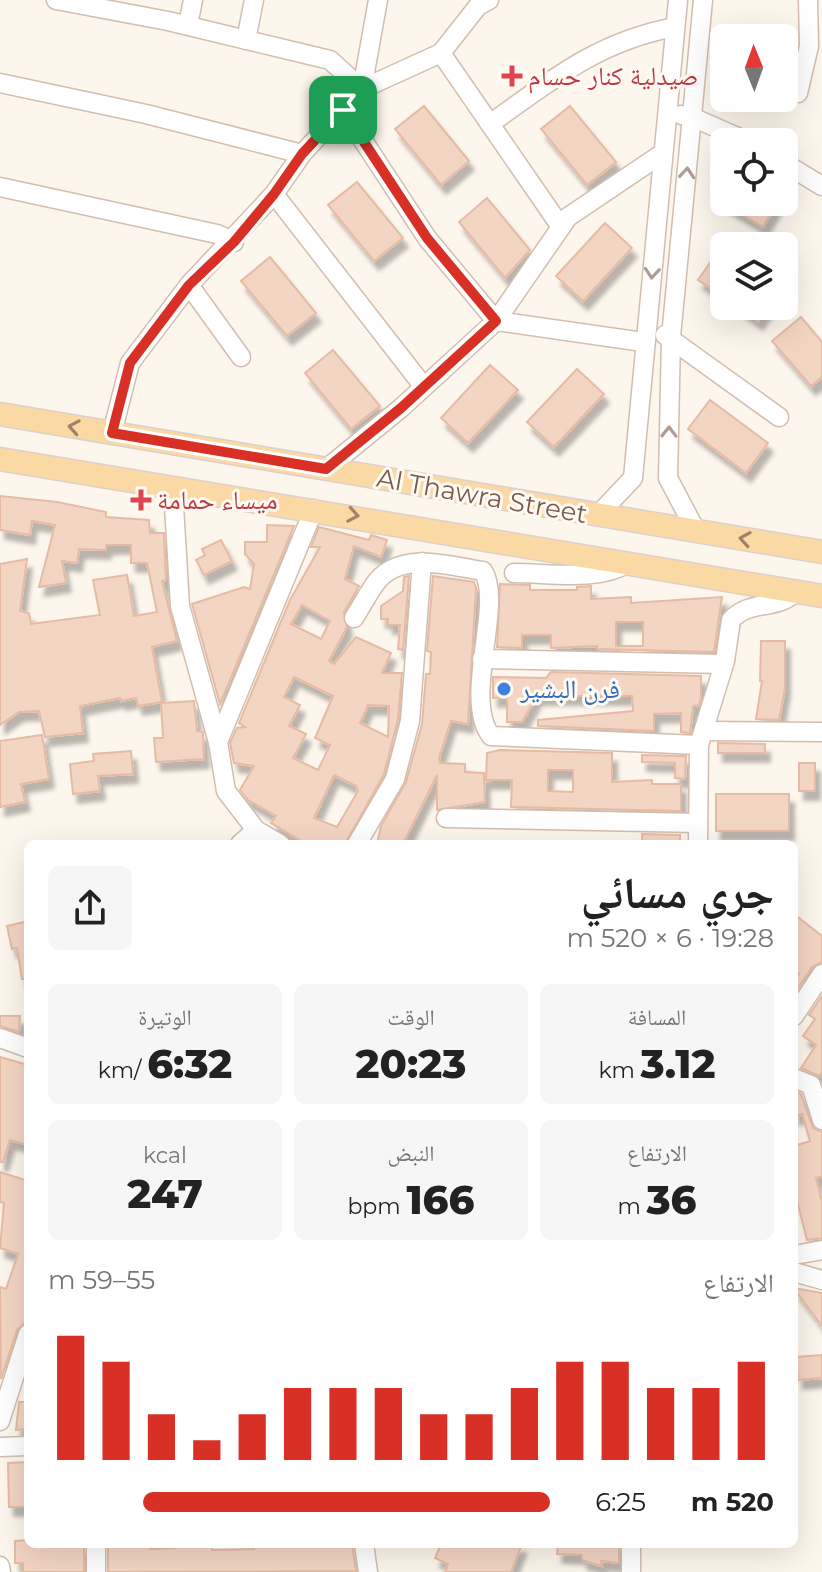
<!DOCTYPE html>
<html lang="ar">
<meta charset="utf-8">
<style>
body{margin:0;font-family:Montserrat,"Noto Naskh Arabic",sans-serif;background:#f6f6f6;color:#222;direction:rtl;height:100vh;display:flex;flex-direction:column;font-size:30px;white-space:nowrap}
*{box-sizing:border-box;margin:0}
p{font-size:26px;color:#767676}
.icon{flex:none;width:44px;height:44px;fill:none;stroke:currentColor;stroke-width:2;stroke-linecap:round;stroke-linejoin:round}
.map{position:relative;flex:1;overflow:hidden;direction:ltr}
.side{position:absolute;left:24px;top:840px;width:774px;height:708px;display:flex;flex-direction:column;background:#fff;border-radius:12px;box-shadow:0 8px 32px #0002;direction:rtl}
.side>*{flex:none}
.needle{width:52px;rotate:359deg}
.tools{position:absolute;left:710px;top:24px;display:grid;gap:16px}
.tools a{display:grid;place-items:center;width:88px;height:88px;border-radius:12px;background:#fff;box-shadow:0 8px 32px #0002;font-size:40px}
.pin{position:absolute;display:grid;place-items:center;width:68px;height:68px;color:#fff;margin:-34px;border-radius:16px;box-shadow:0 4px 12px #0006}
.round{display:grid;place-items:center;flex:none;width:84px;height:84px;border-radius:12px;background:#f6f6f6}
.head{display:flex;align-items:center;justify-content:space-between;height:136px;padding:0 24px}
h1{font-size:44px;font-weight:800;line-height:60px}
.stats{display:grid;grid-template-columns:repeat(3,1fr);gap:12px;height:136px;padding:8px 24px}
.stats div{display:grid;align-content:center;border-radius:12px;background:#f6f6f6;text-align:center}
.stats b{font-size:40px;font-weight:800}
.stats small{font-size:22px;font-weight:400}
.stats p{font-size:22px}
.chart{height:224px;padding:16px 24px}
.chart p{display:flex;justify-content:space-between}
.chart svg{width:100%;height:144px;margin-top:8px;stroke:#d93025;stroke-width:6}
ul{padding:0 24px;list-style:none;font-size:26px}
li{display:grid;grid-template-columns:128px 96px 1fr;align-items:center;height:60px}
li i{height:20px;border-radius:10px;background:#d93025}
.map>svg:first-child{display:block}
</style>
<div class="map">
<svg width="822" height="1572" viewBox="0 0 822 1572">
<defs>
<filter id="shadow"><feDropShadow dx="5" dy="9" stdDeviation="2" flood-color="#0004"/></filter>
</defs>
<rect width="100%" height="100%" fill="#fdf6ec"/>
<g fill="#f3d5c3" stroke="#e6bba3" stroke-width="2" fill-rule="evenodd" filter="url(#shadow)">
<path d="M784 56 793 61 784 99Z"/>
<path d="M424 106 469 161 441 185 395 129Z"/>
<path d="M570 106 616 162 587 185 541 129Z"/>
<path d="M724 175V202H778L763 227 711 196Z"/>
<path d="M357 182 403 238 374 261 328 205Z"/>
<path d="M487 198 530 250 505 278 459 222Z"/>
<path d="M605 223 632 248 583 301 556 276Z"/>
<path d="M724 243V297L698 280Z"/>
<path d="M270 257 316 313 287 336 241 281Z"/>
<path d="M737 306H768L758 321Z"/>
<path d="M801 317 822 342V377L811 386 772 341Z"/>
<path d="M333 350 380 406 351 429 305 373Z"/>
<path d="M490 365 518 390 468 443 441 418Z"/>
<path d="M577 369 604 394 554 447 527 422Z"/>
<path d="M710 400 768 443 746 473 688 429Z"/>
<path d="M0 496 57 502 106 512V517L149 520 150 533H164L166 580 162 581 177 641 152 647 162 702 138 706 136 698 121 701 120 698 80 706 83 733 45 737 39 711 19 712 0 725V564L27 559 20 611 29 613 31 624 100 615 93 580 127 575 134 616 157 612 147 563H131V545H106V550L79 549 77 563 62 561 66 583 39 587 55 525 32 521 30 535 0 530Z"/>
<path d="M267 525 294 526 220 704 192 604 244 587 250 589 254 564 245 554V542H267Z"/>
<path d="M319 527 369 540 371 535 387 540 381 557 354 546 345 579 359 586 344 612 347 627 329 661 334 664 356 637 391 653 382 673H402L398 719 384 774 345 844H306L271 823 276 816 248 800 240 790 254 766 234 763 230 743 237 728 245 727 239 723 290 600 320 547H311ZM302 605 330 621 321 639 291 624ZM294 677 333 696 315 738 330 745 318 770 293 758 306 734 289 726 300 705 284 697ZM368 705 389 706 388 737 360 723ZM334 775 356 786 358 791 337 827 314 818Z"/>
<path d="M221 540 232 561 204 575 196 560 205 555 202 549Z"/>
<path d="M409 576 403 650 398 649 400 625H388V619H381V606L403 591 404 577Z"/>
<path d="M433 576 474 582 476 588 468 724 451 721 439 758 440 763 465 764V772L484 773 485 802 437 810V775L403 844H377L381 826 406 782 422 724 426 674H430L431 652 427 651Z"/>
<path d="M500 584 530 585V590H577V587L591 586V599L631 597V603L722 597 714 652 597 649V646L551 648V635H522V648L497 647ZM616 622H643V646H616Z"/>
<path d="M761 641H785V688L779 720 756 719 762 681H760Z"/>
<path d="M551 672 701 676V698L699 705 693 706 690 733 681 732V713L654 714V731L538 726V720L633 711 632 696H537L522 722H507V697L493 698V677L546 678Z"/>
<path d="M194 701 197 731 203 732 204 759 156 762 154 738H163L161 703Z"/>
<path d="M42 735 49 779 21 784 25 802 0 807V741Z"/>
<path d="M718 743 765 744V753H718Z"/>
<path d="M500 750 612 753V782L652 780V784H681V811L511 807 512 780H486L487 753ZM548 770H573V792L548 791Z"/>
<path d="M131 751 133 774 98 776 100 791 73 794 70 764 94 761 93 754Z"/>
<path d="M642 755 686 756 685 779 675 778V763L642 762Z"/>
<rect x="799" y="763" width="16" height="28"/>
<rect x="716" y="794" width="73" height="37"/>
<path d="M642 834 680 835V844H642Z"/>
<path d="M794 914 822 936V962L812 967 794 994V981L799 974 794 966Z"/>
<path d="M28 921V979H22L17 948 12 949 7 926Z"/>
<path d="M822 996V1072L819 1076 801 1068 816 1045 803 1036 815 1019 809 1015Z"/>
<path d="M0 1016H20L19 1032 0 1026Z"/>
<path d="M0 1057 28 1065V1145L10 1140 3 1162H0Z"/>
<path d="M794 1091 801 1094 813 1128 822 1132V1176L816 1178 822 1202V1238L807 1240 794 1189V1146L810 1141 802 1114 794 1116Z"/>
<path d="M0 1172 28 1181V1319L17 1330 1 1379 0 1287 6 1289 18 1254 0 1248 4 1203 0 1202Z"/>
<path d="M794 1288 822 1293V1326L794 1289Z"/>
<path d="M822 1355V1378L798 1380 796 1357Z"/>
<path d="M19 1402H28V1429L16 1430Z"/>
<path d="M28 1462V1507H9L8 1463Z"/>
<path d="M28 1540 33 1546H84V1572H23V1563H15V1541Z"/>
<path d="M108 1544 150 1546V1549L175 1548V1544H212V1550L254 1549V1544H352L356 1571 108 1572Z"/>
<path d="M441 1544H522L511 1572H445L448 1564 435 1558Z"/>
<path d="M558 1544H619V1563L601 1561 602 1566 582 1560V1555L557 1554Z"/>
</g>
<g fill="none" stroke-linecap="round" stroke-linejoin="round">
<g stroke="#d1beb0" stroke-width="21">
<g id="minor">
<path d="M56 0 168 21 330 60 362 89"/>
<path d="M188 25 193 0"/>
<path d="M246 40 254 0"/>
<path d="M441 53 561 227"/>
<path d="M0 83 146 114 302 154"/>
<path d="M362 89 378 0"/>
<path d="M798 93 809 46 808 0"/>
<path d="M343 110 427 238 496 321 643 342"/>
<path d="M681 115 692 117 749 142"/>
<path d="M490 124C551 80 599 41 675 27"/>
<path d="M784 163 822 186"/>
<path d="M0 187 217 234 234 242"/>
<path d="M274 194 424 387"/>
<path d="M189 285 241 357"/>
<path d="M665 335 779 417"/>
<path d="M112 433 130 363 189 285 274 194 302 154 362 89 441 53 478 6 489 0"/>
<path d="M326 469 401 408 496 321 568 217 663 153"/>
<path d="M173 489 180 606 218 742 226 791 256 830 280 844"/>
<path d="M598 515 633 478 678 0"/>
<path d="M696 531 668 478 671 337 703 0"/>
<path d="M514 573C550 573 597 582 628 563"/>
<path d="M354 618C362 606 369 591 378 580 403 551 451 566 483 571 504 603 462 699 491 736L699 745"/>
<path d="M482 659 723 664"/>
<path d="M705 731 822 732"/>
<path d="M218 742 314 509"/>
<path d="M446 818 698 823"/>
<path d="M240 844 256 830"/>
<path d="M357 844 395 779 410 721 422 562"/>
<path d="M698 844 699 745 725 661 731 620C750 599 776 611 796 592"/>
<path d="M794 1016 822 974"/>
<path d="M0 1038 28 1048"/>
<path d="M794 1078 811 1085 822 1120"/>
<path d="M794 1255 822 1250"/>
<path d="M794 1272 822 1280"/>
<path d="M0 1421 28 1334"/>
<path d="M0 1447 28 1446"/>
<path d="M96 1544V1572"/>
<path d="M364 1544 368 1572"/>
<path d="M631 1544V1572"/>
<path d="M0 1566 1 1572"/>
</g>
</g>
<g stroke="#dad1cd" stroke-width="25">
<g id="major">
<path d="M0 414 822 552"/>
<path d="M0 459 822 596"/>
</g>
</g>
<use href="#minor" stroke="#fff" stroke-width="18"/>
<use href="#major" stroke="#fbd9a5" stroke-width="22"/>
</g>
<defs><path id="oneway-chevron" d="M-2-3.5L2.5 0L-2 3.5" fill="none" stroke-width="1.6" stroke-linecap="round" stroke-linejoin="round" transform="scale(2)"/></defs>
<g stroke="#af9d94">
<use href="#oneway-chevron" transform="translate(687 173) rotate(-85)"/>
<use href="#oneway-chevron" transform="translate(652 273) rotate(95)"/>
<use href="#oneway-chevron" transform="translate(669 432) rotate(-89)"/>
</g>
<g stroke="#a18267">
<use href="#oneway-chevron" transform="translate(74 427) rotate(-170)"/>
<use href="#oneway-chevron" transform="translate(353 515) rotate(10)"/>
<use href="#oneway-chevron" transform="translate(745 539) rotate(-171)"/>
</g>
<g fill="none" stroke-linecap="round" stroke-linejoin="round">
<g stroke="#fff" stroke-width="16">
<path id="route" d="M343 110 427 238 496 321 401 408 326 469 112 433 130 363 189 285 234 242 274 194 302 154Z"/>
</g>
<use href="#route" stroke="#d93025" stroke-width="10"/>
</g>
<g fill="#e0444e" stroke="#fffaf3" stroke-width="3">
<path d="M508 64h8v8h8v8h-8v8h-8v-8h-8v-8h8z"/>
<path d="M137 488h8v8h8v8h-8v8h-8v-8h-8v-8h8z"/>
</g>
<circle fill="#3f7fe0" stroke="#fffaf3" stroke-width="3" cx="504" cy="689" r="8"/>
<g text-anchor="middle" dominant-baseline="central" stroke-width="6" stroke-linejoin="round" paint-order="stroke">
<g font-size="26" fill="#be3a42" stroke="#fffaf3" text-anchor="start">
<text x="528" y="76">صيدلية كنار حسام</text>
<text x="157" y="500">ميساء حمامة</text>
</g>
<g font-size="26" fill="#7a5c4d" stroke="#fffaf3">
<text transform="translate(482 496) rotate(10)">Al Thawra Street</text>
</g>
<g font-size="26" fill="#366cbe" stroke="#fffaf3" text-anchor="start">
<text x="520" y="689">فرن البشير</text>
</g>
</g>
</svg>
<div class="tools">
<a><svg class="needle" viewBox="-14 -14 28 28"><path d="M0-13l5 13h-10z" fill="#e53935"/><path d="M0 13l5-13h-10z" fill="#767676"/></svg></a>
<a><svg class="icon" aria-label="locate" viewBox="0 0 24 24"><circle cx="12" cy="12" r="6"/><path d="M12 2v4M12 18v4M2 12h4M18 12h4"/></svg></a>
<a><svg class="icon" aria-label="layers" viewBox="0 0 24 24"><path d="M12 4l9 5-9 5-9-5zM3 14l9 5 9-5"/></svg></a>
</div>
<div class="pin" style="left:343px;top:110px;background:#1e9e55"><svg class="icon" aria-label="arrive" viewBox="0 0 24 24"><path d="M6 21V4h12l-3 4 3 4H6"/></svg></div>
<section class="side">
<div class="head"><div><h1>جري مسائي</h1><p>19:28 · 6 × 520 m</p></div><a class="round"><svg class="icon" aria-label="share" viewBox="0 0 24 24"><path d="M12 15V3M7 8l5-5 5 5M5 13v7h14v-7"/></svg></a></div>
<div class="stats">
<div><p>المسافة</p><b>3.12<small> km</small></b></div>
<div><p>الوقت</p><b>20:23</b></div>
<div><p>الوتيرة</p><b>6:32<small> /km</small></b></div>
</div>
<div class="stats">
<div><p>الارتفاع</p><b>36<small> m</small></b></div>
<div><p>النبض</p><b>166<small> bpm</small></b></div>
<div><p>kcal</p><b>247</b></div>
</div>
<div class="chart"><p><span>الارتفاع</span>55–59 m</p>
<svg viewBox="0 0 160 44" preserveAspectRatio="none"><path d="M5 44V6M15 44V14M25 44V30M35 44V38M45 44V30M55 44V22M65 44V22M75 44V22M85 44V30M95 44V30M105 44V22M115 44V14M125 44V14M135 44V22M145 44V22M155 44V14"/></svg>
</div>
<ul>
<li><b>520 m</b>6:25<i style="width:81%"></i></li>
</ul>
</section>
</div>
